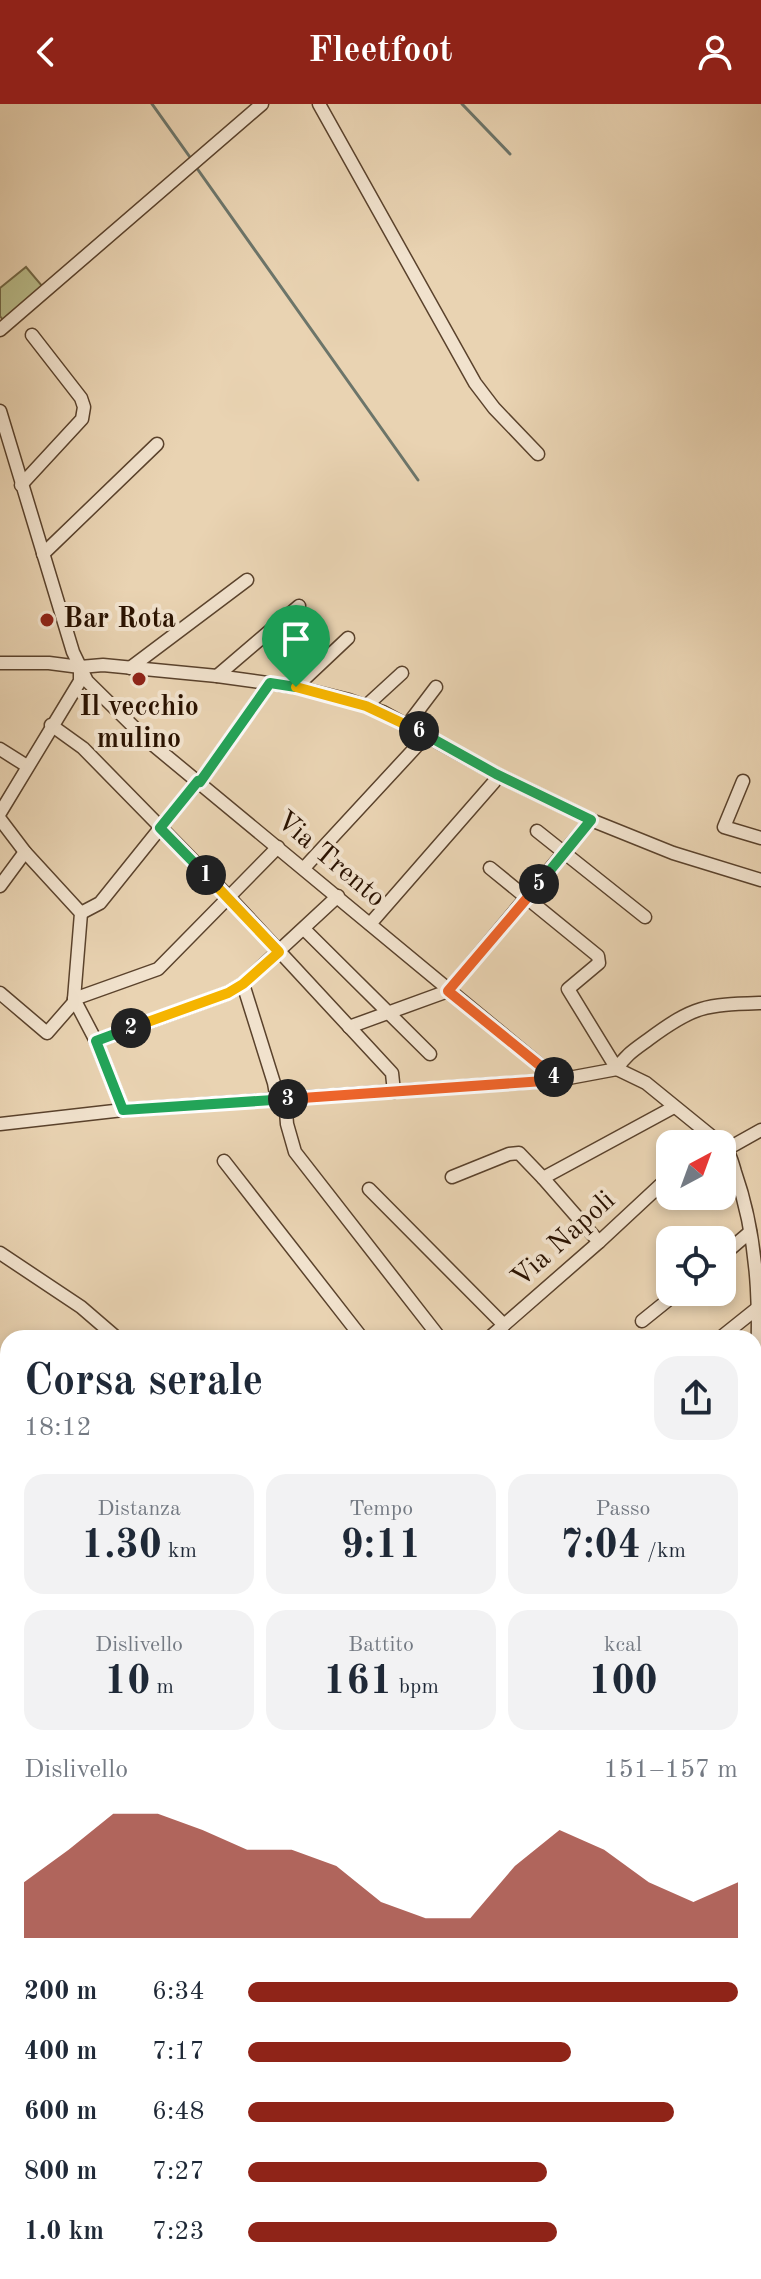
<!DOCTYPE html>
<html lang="it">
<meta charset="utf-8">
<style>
body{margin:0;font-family:"Old Standard TT",serif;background:#f2f2f3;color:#1f2937;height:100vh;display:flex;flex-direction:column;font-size:30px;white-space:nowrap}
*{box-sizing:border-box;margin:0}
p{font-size:26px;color:#747a83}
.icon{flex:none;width:44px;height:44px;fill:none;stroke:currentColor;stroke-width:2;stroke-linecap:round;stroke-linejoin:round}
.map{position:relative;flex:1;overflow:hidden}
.panel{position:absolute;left:0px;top:1226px;width:762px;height:950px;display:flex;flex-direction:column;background:#fff;border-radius:24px 24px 0 0;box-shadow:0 4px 12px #0003}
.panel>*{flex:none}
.needle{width:52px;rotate:41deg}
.buttons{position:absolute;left:656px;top:1026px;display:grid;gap:16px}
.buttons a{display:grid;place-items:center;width:80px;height:80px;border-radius:16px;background:#fff;box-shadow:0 4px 12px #0003;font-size:40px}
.pin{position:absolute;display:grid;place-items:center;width:68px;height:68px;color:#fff;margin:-82px -34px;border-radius:50% 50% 50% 0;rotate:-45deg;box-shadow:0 0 8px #0007}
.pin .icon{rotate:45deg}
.km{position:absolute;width:40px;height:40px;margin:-20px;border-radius:50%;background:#222;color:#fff;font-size:22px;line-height:40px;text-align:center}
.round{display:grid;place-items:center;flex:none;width:84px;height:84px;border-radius:24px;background:#f2f2f3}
.headline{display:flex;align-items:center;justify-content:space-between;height:136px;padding:0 24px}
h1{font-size:44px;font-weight:700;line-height:60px}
.figures{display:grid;grid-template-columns:repeat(3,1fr);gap:12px;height:136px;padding:8px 24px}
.figures div{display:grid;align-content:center;border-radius:20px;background:#f2f2f3;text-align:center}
.figures b{font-size:40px;font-weight:700}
.figures small{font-size:22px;font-weight:400}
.figures p{font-size:22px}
.chart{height:224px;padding:16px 24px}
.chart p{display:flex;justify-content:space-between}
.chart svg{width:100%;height:144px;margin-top:8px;fill:#8f2418;opacity:.7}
ul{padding:0 24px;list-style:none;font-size:26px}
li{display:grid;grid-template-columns:128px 96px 1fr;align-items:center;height:60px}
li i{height:20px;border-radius:10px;background:#8f2418}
header{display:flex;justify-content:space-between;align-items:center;height:104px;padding:0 24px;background:#8f2418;color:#fff;font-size:36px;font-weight:700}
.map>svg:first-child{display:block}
</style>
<header><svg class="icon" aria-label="back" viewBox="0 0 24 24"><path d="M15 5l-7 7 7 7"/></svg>Fleetfoot<svg class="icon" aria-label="person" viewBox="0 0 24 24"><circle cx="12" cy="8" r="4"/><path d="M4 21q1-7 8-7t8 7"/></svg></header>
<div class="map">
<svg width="761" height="2175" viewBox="0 0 761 2175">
<rect width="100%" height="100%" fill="#e9d3b2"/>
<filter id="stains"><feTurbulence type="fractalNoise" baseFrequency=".0025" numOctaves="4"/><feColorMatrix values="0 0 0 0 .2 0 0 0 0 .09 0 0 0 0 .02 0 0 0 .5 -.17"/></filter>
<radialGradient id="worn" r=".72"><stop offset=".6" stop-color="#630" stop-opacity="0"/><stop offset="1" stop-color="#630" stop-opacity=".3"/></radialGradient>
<path fill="#b9bc8a" stroke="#726745" stroke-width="2" d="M26 163 43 183 3 216 0 212V184Z"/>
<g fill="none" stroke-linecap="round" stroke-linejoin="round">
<g stroke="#6c756a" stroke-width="3">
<path d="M152 0 192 56"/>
<path d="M462 0 510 50"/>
<path d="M196 63 418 376"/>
</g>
<g stroke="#5a422c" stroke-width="15">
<g id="minor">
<path d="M319 0 475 279 494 304 538 350"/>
<path d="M0 226 262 0"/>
<path d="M0 307 73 548 87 577 146 635 558 976"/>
<path d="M21 381 82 315 84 303 81 294 32 231"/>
<path d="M43 450 157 340"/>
<path d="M0 559H49L80 563 103 561 217 572 296 583 349 596 383 608 496 670 591 716 673 749 761 776"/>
<path d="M130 564 247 476"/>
<path d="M217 572 299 502"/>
<path d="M296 583 348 534"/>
<path d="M366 602 402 569"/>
<path d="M408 620 436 583"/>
<path d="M51 621 83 644 229 793 392 969 394 988"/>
<path d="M0 645 27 662"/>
<path d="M743 677 724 723 761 734"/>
<path d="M200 678 270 579"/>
<path d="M0 709 80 577V563"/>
<path d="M0 715 25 748 81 809 74 895 96 937"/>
<path d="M537 727 645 813"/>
<path d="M304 764 427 631"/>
<path d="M490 764 598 852 599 859 568 885 617 965"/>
<path d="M0 782 25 748"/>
<path d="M81 809 100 799 198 677"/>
<path d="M370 820 494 678 496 670"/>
<path d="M304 825 430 950"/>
<path d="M243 880 274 979 277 996"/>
<path d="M0 889 47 929 75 897"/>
<path d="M74 895 158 865 278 743"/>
<path d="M349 923 448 887 591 716"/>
<path d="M617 965C625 951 637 944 649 935 695 901 705 901 761 899"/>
<path d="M617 965 646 979 721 1040"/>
<path d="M285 995 287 1020 295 1048 440 1234"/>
<path d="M123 1006 96 937 228 889 243 880 338 792"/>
<path d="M0 1020 123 1006 558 976 617 965"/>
<path d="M722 1041C730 1048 732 1058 735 1068 761 1142 761 1224 754 1301"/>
<path d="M727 1045 761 1026"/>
<path d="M224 1057 362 1234"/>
<path d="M452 1073 509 1050 519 1049 543 1074"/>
<path d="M369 1085 504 1221"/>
<path d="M599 1138 543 1074 674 1003"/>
<path d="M0 1149 81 1203 117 1234"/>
<path d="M722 1152 750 1128"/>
<path d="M642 1217 678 1188"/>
<path d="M489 1234 599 1138 670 1072"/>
<path d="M720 1234 760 1202"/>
<path d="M0 1293 8 1296"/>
<path d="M0 1327 8 1319"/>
<path d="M0 1444 8 1451"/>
<path d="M754 1467 761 1463"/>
<path d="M754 1476 761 1492"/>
<path d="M0 1509 8 1502"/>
<path d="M754 1555 761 1549"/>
<path d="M0 1603 8 1612"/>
<path d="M754 1689 761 1690"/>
<path d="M0 1710 8 1702"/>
<path d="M0 1767 8 1775"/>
<path d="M0 1860 8 1869"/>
<path d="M754 1879 761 1885"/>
<path d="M0 1963 8 1955"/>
<path d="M0 2022 8 2030"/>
<path d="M0 2124 8 2132"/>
<path d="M44 2168 48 2172"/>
<path d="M144 2168 152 2175"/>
<path d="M273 2168 280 2175"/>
<path d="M474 2175 480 2168"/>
</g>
</g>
<use href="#minor" stroke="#f1e2cd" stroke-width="12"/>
</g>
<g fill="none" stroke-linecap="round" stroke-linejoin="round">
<g stroke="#fff" stroke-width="16">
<path id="split-1" d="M206 771 160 724 198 677 200 678 270 579 296 583"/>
</g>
<g stroke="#fff" stroke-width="16">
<path id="split-2" d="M131 924 228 889 243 880 279 848 206 771"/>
</g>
<g stroke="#fff" stroke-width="16">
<path id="split-3" d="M131 924 96 937 123 1006 288 995"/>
</g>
<g stroke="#fff" stroke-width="16">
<path id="split-4" d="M288 995 558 976 554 973"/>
</g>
<g stroke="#fff" stroke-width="16">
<path id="split-5" d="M539 780 448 887 554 973"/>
</g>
<g stroke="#fff" stroke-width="16">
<path id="split-6" d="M419 627 496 670 591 716 539 780"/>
</g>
<g stroke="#fff" stroke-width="16">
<path id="split-7" d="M296 583 366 602 419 627"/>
</g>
<use href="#split-1" stroke="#22a559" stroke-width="10"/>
<use href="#split-2" stroke="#f5b400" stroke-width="10"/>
<use href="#split-3" stroke="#22a559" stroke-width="10"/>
<use href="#split-4" stroke="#f0652b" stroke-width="10"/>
<use href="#split-5" stroke="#f0652b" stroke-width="10"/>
<use href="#split-6" stroke="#22a559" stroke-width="10"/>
<use href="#split-7" stroke="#f5b400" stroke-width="10"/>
</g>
<g fill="#8f2418" stroke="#f1e2cd" stroke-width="3">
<circle cx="47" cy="516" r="8"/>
<circle cx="139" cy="575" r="8"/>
</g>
<g text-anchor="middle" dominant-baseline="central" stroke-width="8" stroke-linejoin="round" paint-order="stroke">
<g font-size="28" font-weight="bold" fill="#2a1200" stroke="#f1e2cd" text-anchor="start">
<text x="63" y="516">Bar Rota</text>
<text x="139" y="604" text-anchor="middle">Il vecchio<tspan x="139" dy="32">mulino</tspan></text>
</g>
<g font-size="28" fill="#2a1200" stroke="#f1e2cd">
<text transform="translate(330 756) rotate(40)">Via Trento</text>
<text transform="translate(564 1136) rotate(-42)">Via Napoli</text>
</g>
</g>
<rect width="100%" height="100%" filter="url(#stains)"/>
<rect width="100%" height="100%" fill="url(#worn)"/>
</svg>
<div class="buttons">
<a><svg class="needle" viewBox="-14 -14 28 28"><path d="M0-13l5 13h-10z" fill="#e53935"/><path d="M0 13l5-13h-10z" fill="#747a83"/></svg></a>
<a><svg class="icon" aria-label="locate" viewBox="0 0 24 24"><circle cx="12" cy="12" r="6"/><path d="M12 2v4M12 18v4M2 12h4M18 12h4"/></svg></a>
</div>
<div class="pin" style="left:296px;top:583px;background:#1e9e55"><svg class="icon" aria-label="arrive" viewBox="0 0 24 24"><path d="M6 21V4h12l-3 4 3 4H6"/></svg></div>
<b class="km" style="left:206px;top:771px">1</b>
<b class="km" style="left:131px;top:924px">2</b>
<b class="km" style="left:288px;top:995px">3</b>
<b class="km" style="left:554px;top:973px">4</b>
<b class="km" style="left:539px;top:780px">5</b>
<b class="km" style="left:419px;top:627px">6</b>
<section class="panel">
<div class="headline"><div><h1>Corsa serale</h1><p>18:12</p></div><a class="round"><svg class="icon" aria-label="share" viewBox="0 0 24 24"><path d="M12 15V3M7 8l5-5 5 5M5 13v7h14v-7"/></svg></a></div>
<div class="figures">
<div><p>Distanza</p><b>1.30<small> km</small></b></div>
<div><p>Tempo</p><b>9:11</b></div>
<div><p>Passo</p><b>7:04<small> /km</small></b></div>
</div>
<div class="figures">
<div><p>Dislivello</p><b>10<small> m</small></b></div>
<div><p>Battito</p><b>161<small> bpm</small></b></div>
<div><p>kcal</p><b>100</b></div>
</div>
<div class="chart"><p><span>Dislivello</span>151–157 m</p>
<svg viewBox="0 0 160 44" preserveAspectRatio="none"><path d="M0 44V27L10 17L20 6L30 6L40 11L50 17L60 17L70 22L80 33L90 38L100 38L110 22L120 11L130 17L140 27L150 33L160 27V44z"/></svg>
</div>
<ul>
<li><b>200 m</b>6:34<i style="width:100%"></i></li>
<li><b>400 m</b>7:17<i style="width:66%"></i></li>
<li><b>600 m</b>6:48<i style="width:87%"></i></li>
<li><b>800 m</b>7:27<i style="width:61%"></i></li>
<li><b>1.0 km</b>7:23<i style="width:63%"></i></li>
</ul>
</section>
</div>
